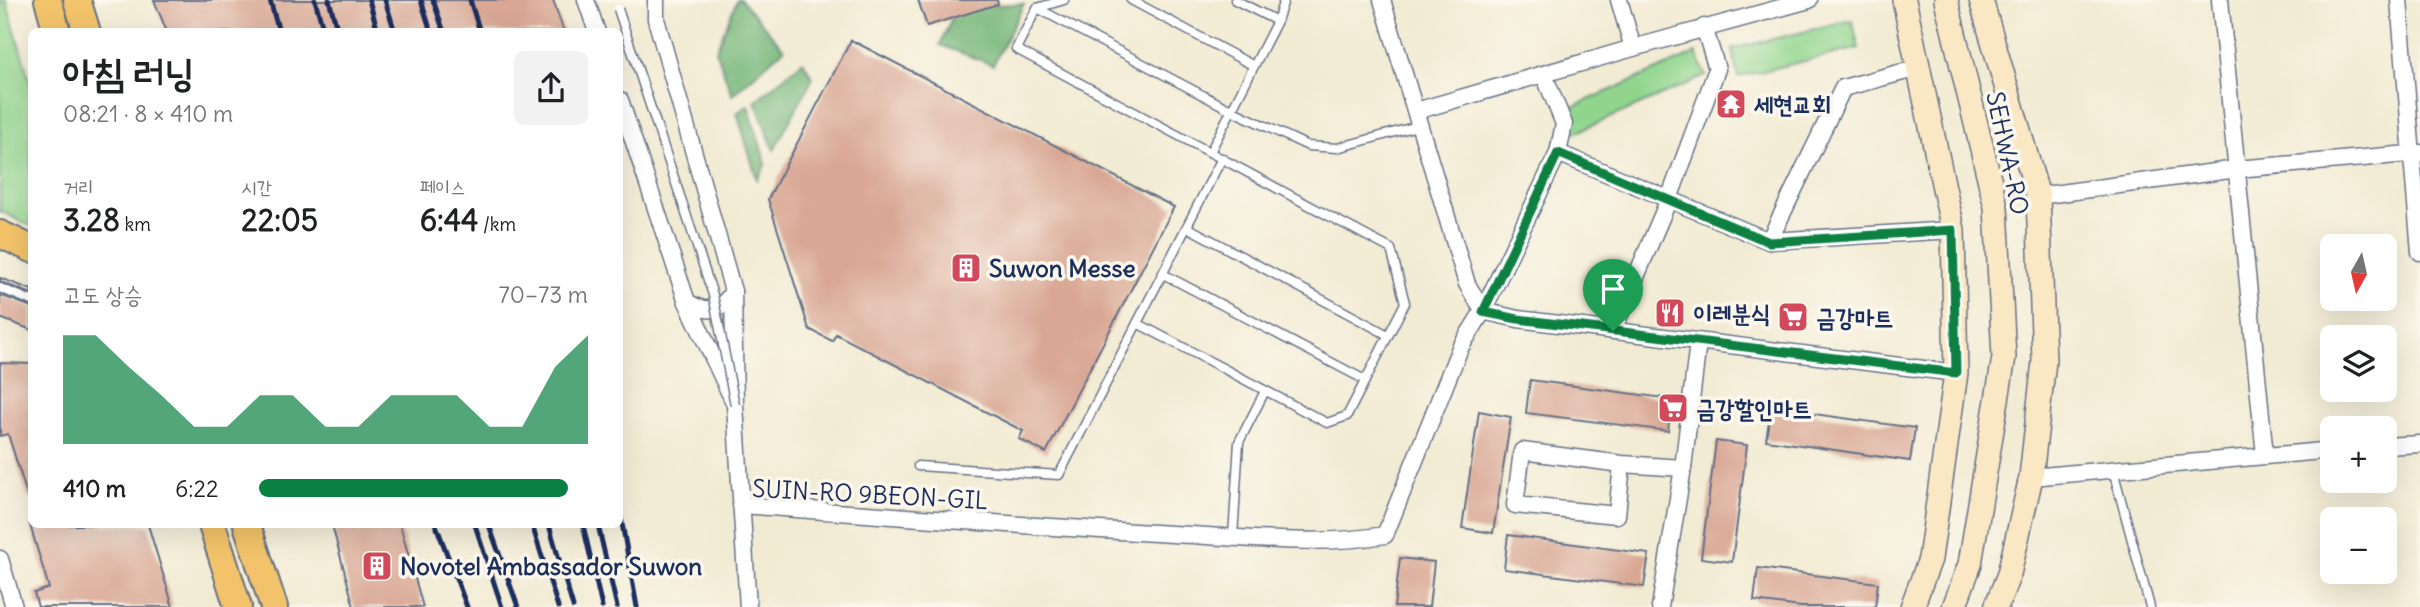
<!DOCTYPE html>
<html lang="ko">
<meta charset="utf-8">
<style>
body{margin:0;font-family:Delius,"Poor Story",sans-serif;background:#f2f2f2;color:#202124;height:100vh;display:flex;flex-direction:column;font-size:26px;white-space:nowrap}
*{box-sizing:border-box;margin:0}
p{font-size:23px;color:#757577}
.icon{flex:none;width:38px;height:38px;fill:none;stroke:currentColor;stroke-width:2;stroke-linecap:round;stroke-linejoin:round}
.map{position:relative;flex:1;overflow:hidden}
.details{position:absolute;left:28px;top:28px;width:595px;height:500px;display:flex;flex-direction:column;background:#fff;border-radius:10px;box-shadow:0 7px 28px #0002}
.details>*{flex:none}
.needle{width:46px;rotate:188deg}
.controls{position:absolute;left:2320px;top:234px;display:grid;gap:14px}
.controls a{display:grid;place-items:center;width:77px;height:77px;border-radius:10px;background:#fff;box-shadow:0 7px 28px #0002;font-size:35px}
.pin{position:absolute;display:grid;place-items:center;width:60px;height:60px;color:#fff;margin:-72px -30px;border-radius:50% 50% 50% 0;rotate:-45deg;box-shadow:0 0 7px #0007}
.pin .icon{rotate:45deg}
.round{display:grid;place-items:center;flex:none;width:74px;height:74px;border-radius:10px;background:#f2f2f2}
.overview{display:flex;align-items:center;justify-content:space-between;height:119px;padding:0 35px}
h1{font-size:38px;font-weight:800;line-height:52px}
.stats{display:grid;grid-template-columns:repeat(3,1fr);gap:10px;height:119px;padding:7px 35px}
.stats div{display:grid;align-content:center}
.stats b{font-size:30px;font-weight:800}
.stats small{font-size:19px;font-weight:400}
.stats p{font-size:19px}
.chart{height:196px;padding:14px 35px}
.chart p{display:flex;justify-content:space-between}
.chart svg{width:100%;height:126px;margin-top:7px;fill:#0b8043;opacity:.7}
ul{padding:0 35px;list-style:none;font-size:23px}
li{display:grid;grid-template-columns:112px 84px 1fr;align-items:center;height:52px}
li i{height:18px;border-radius:9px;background:#0b8043}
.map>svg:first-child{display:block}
</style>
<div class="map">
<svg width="2420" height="607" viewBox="0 0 2420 607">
<rect width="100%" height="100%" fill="#fbf7ec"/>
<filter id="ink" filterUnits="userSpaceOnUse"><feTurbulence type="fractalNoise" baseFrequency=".0143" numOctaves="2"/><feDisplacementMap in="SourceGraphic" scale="14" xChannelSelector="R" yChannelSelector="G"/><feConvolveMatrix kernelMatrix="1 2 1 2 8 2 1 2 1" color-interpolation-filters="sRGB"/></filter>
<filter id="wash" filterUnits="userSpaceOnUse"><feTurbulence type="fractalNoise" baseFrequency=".00686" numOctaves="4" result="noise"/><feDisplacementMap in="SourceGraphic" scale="28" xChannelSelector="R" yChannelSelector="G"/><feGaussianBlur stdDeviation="1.57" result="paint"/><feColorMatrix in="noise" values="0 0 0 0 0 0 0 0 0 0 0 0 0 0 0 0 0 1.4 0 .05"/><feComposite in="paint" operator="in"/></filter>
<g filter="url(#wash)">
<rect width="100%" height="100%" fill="#f2ebd3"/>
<g fill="#91d58d" stroke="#568276" stroke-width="2">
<path d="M0 0H6L31 85V226L0 211Z"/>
<path d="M1852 20 1859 48 1738 77 1732 49Z"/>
<path d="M1696 53 1706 76 1575 133 1565 110Z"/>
</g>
<g fill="#74b678" stroke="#48726b" stroke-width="2">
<path d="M737 0H741L784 49 732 95 716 50Z"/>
<path d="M1024 4 993 65 940 45 957 6Z"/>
<path d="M803 61 813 78 774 150 755 101Z"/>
<path d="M748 105 766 164 757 180 737 113Z"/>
</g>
<g id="blocks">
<g fill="#d9a794">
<path d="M154 0H553L564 32H167Z"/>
<path d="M918 0H997L998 4 927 26Z"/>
<path d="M851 40 1174 207 1046 453 1019 439 1023 431 836 334 832 341 809 329 768 199Z"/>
<path d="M0 278 32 290V294L0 282Z"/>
<path d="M0 295 32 307V330L0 318Z"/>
<path d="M0 363 32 364V498H28L8 434 0 436Z"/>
<path d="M1530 380 1672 399 1668 431 1526 413Z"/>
<path d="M1771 408 1915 428 1910 461 1766 440Z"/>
<path d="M1479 411 1511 417 1493 533 1462 528Z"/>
<path d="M1716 441 1747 445 1732 562 1701 558Z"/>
<path d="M30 525H148L173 607H38L34 593 49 588Z"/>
<path d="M332 525H400L423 607H354Z"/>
<path d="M1508 535 1649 554 1644 587 1504 569Z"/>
<path d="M1400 558 1434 562 1429 607H1394Z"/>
<path d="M1758 568 1878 583 1875 607H1801L1754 601Z"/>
</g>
</g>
</g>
<g filter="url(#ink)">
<use href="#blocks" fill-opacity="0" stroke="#667187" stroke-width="2"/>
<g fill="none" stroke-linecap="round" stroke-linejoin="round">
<g stroke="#667187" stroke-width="11">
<g id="service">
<path d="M1064 0 1037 8 1016 49 1391 249 1405 303 1347 416 1327 423 1137 323"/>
<path d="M1131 0 1254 66"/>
<path d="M1235 0 1277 21"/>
<path d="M1037 8 1231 110 1308 146 1337 148 1421 125"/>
<path d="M1210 152 1277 21 1284 0"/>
<path d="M1187 227 1388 335"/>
<path d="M1163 274 1365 380"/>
<path d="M0 288 32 301"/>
<path d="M918 466 1059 475 1222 158"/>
<path d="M2113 470 2150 607"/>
<path d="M1233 537 1239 442 1265 391"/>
</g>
</g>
<g stroke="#667187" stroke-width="19">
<g id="minor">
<path d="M586 0 597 32"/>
<path d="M656 0V19L733 291 735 405 748 607"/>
<path d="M1382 0 1467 284 1483 311"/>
<path d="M1619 0 1633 48"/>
<path d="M2220 0 2265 456"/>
<path d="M2399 0 2420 252"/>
<path d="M620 100 687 302 733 400"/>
<path d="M1416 111 1633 48 1809 0"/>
<path d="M1558 153 1769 241 1953 230"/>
<path d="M2038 196 2237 169 2420 153"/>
<path d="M1769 241 1843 88 1918 68"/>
<path d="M687 302C707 314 721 312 733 291"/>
<path d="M1483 311 1558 153 1564 124 1544 75"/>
<path d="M1613 331 1669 199 1717 69 1704 27"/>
<path d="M2385 446 2420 444"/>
<path d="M1622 464 1617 515 1515 505 1522 451 1622 464 1683 468"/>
<path d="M2031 477 2333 450"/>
<path d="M741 505C885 515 1028 527 1172 534 1242 537 1316 547 1385 535L1460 348 1483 311 1518 319 1956 373"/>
<path d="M0 559 14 607"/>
<path d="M1660 607 1683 468 1698 342"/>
</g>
</g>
<g stroke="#667187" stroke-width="26">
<g id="secondary">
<path d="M1904 0 1953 230 1956 373 1930 559 1912 607"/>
<path d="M1946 0 1996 207 2004 357 1970 564 1954 607"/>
<path d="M1981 0 2038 196 2044 361 2031 477 2009 574 1996 607"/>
</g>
</g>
<g stroke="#667187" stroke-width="30">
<g id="primary">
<path d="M48 0 57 32"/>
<path d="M77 0 87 32"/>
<path d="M0 234 32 249"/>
<path d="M212 525 238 607"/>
<path d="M247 525 274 607"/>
</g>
</g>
<use href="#service" stroke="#fff" stroke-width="8"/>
<use href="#minor" stroke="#fff" stroke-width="16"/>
<use href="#secondary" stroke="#fae7c3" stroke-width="23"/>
<use href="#primary" stroke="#f2c36a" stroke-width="26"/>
<g stroke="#1b2f5e" stroke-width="5">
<path d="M270 0 279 32"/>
<path d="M315 0 324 32"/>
<path d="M329 0 338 32"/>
<path d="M369 0 378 32"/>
<path d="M385 0 395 32"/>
<path d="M421 0 431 32"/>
<path d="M433 0 444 32"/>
<path d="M470 0 480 32"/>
<path d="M620 512 637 607"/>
<path d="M436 525 467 607"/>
<path d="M475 525 502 607"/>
<path d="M489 525 518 607"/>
<path d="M532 525 558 607"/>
<path d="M549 525 573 607"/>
<path d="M583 525 602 607"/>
<path d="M598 525 617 607"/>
</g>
<g stroke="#667187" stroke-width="11" stroke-linecap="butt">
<path id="service-bridge" d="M618 9 713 295 735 405"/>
</g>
<use href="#service-bridge" stroke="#fff" stroke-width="8"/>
</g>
</g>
<g fill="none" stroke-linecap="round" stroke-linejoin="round" filter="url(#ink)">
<g stroke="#fff" stroke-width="14">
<path id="route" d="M1558 153 1769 242 1953 230 1956 373 1518 319 1483 312Z"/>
</g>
<use href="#route" stroke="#0b8043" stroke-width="9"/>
</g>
<defs>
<g id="temple-square" transform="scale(1.575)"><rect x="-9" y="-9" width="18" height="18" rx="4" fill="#d1495b" stroke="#fbf7ec"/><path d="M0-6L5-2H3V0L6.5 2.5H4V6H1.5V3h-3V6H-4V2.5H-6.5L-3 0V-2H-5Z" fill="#fff"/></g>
<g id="building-square" transform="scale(1.575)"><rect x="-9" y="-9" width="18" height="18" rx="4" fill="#d1495b" stroke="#fbf7ec"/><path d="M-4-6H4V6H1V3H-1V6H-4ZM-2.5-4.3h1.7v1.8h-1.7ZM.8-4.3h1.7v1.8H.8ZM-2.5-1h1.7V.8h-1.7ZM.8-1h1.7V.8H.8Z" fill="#fff"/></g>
<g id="restaurant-square" transform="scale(1.575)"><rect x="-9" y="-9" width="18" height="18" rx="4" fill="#d1495b" stroke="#fbf7ec"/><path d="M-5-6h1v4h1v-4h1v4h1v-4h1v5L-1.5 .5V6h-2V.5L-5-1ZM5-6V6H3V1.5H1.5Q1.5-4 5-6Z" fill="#fff"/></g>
<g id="supermarket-square" transform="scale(1.575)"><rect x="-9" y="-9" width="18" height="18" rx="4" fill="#d1495b" stroke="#fbf7ec"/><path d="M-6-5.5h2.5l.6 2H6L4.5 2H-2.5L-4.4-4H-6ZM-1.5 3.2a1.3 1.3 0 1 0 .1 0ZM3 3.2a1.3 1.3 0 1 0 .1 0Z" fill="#fff"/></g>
</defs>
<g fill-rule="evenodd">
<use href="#temple-square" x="1731" y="104"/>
<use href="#building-square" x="966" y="268"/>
<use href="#restaurant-square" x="1670" y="313"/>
<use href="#supermarket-square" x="1793" y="317"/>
<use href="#supermarket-square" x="1673" y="408"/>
<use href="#building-square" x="377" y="566"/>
</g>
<g text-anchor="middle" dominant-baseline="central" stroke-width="7" stroke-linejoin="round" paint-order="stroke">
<g font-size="24" font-weight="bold" fill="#1b2f5e" stroke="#fbf7ec" text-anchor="start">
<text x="1754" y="104">세현교회</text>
<text x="989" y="268">Suwon Messe</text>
<text x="1693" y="313">이레분식</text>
<text x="1816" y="317">금강마트</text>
<text x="1696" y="408">금강할인마트</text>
<text x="400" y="566">Novotel Ambassador Suwon</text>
</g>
<g font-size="24" fill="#1b2f5e" stroke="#fbf7ec">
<text transform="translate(2008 153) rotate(78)">SEHWA-RO</text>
<text transform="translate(870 494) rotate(3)">SUIN-RO 9BEON-GIL</text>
</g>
</g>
</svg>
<div class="controls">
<a><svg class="needle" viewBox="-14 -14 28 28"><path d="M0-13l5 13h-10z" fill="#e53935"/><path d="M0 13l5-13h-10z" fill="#757577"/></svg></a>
<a><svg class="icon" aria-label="layers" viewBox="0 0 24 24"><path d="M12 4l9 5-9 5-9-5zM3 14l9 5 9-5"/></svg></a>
<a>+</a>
<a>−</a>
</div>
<div class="pin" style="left:1613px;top:331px;background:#1e9e55"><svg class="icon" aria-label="arrive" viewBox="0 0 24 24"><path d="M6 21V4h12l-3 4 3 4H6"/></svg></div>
<section class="details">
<div class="overview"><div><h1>아침 러닝</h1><p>08:21 · 8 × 410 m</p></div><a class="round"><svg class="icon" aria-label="share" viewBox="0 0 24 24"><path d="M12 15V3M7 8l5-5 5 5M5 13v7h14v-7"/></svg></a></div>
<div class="stats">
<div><p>거리</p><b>3.28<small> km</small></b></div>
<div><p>시간</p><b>22:05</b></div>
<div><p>페이스</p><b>6:44<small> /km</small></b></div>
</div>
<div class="chart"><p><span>고도 상승</span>70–73 m</p>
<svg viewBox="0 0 160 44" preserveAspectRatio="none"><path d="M0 44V6L10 6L20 17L30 27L40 38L50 38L60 27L70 27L80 38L90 38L100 27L110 27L120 27L130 38L140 38L150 17L160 6V44z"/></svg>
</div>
<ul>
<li><b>410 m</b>6:22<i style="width:94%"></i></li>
</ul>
</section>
</div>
